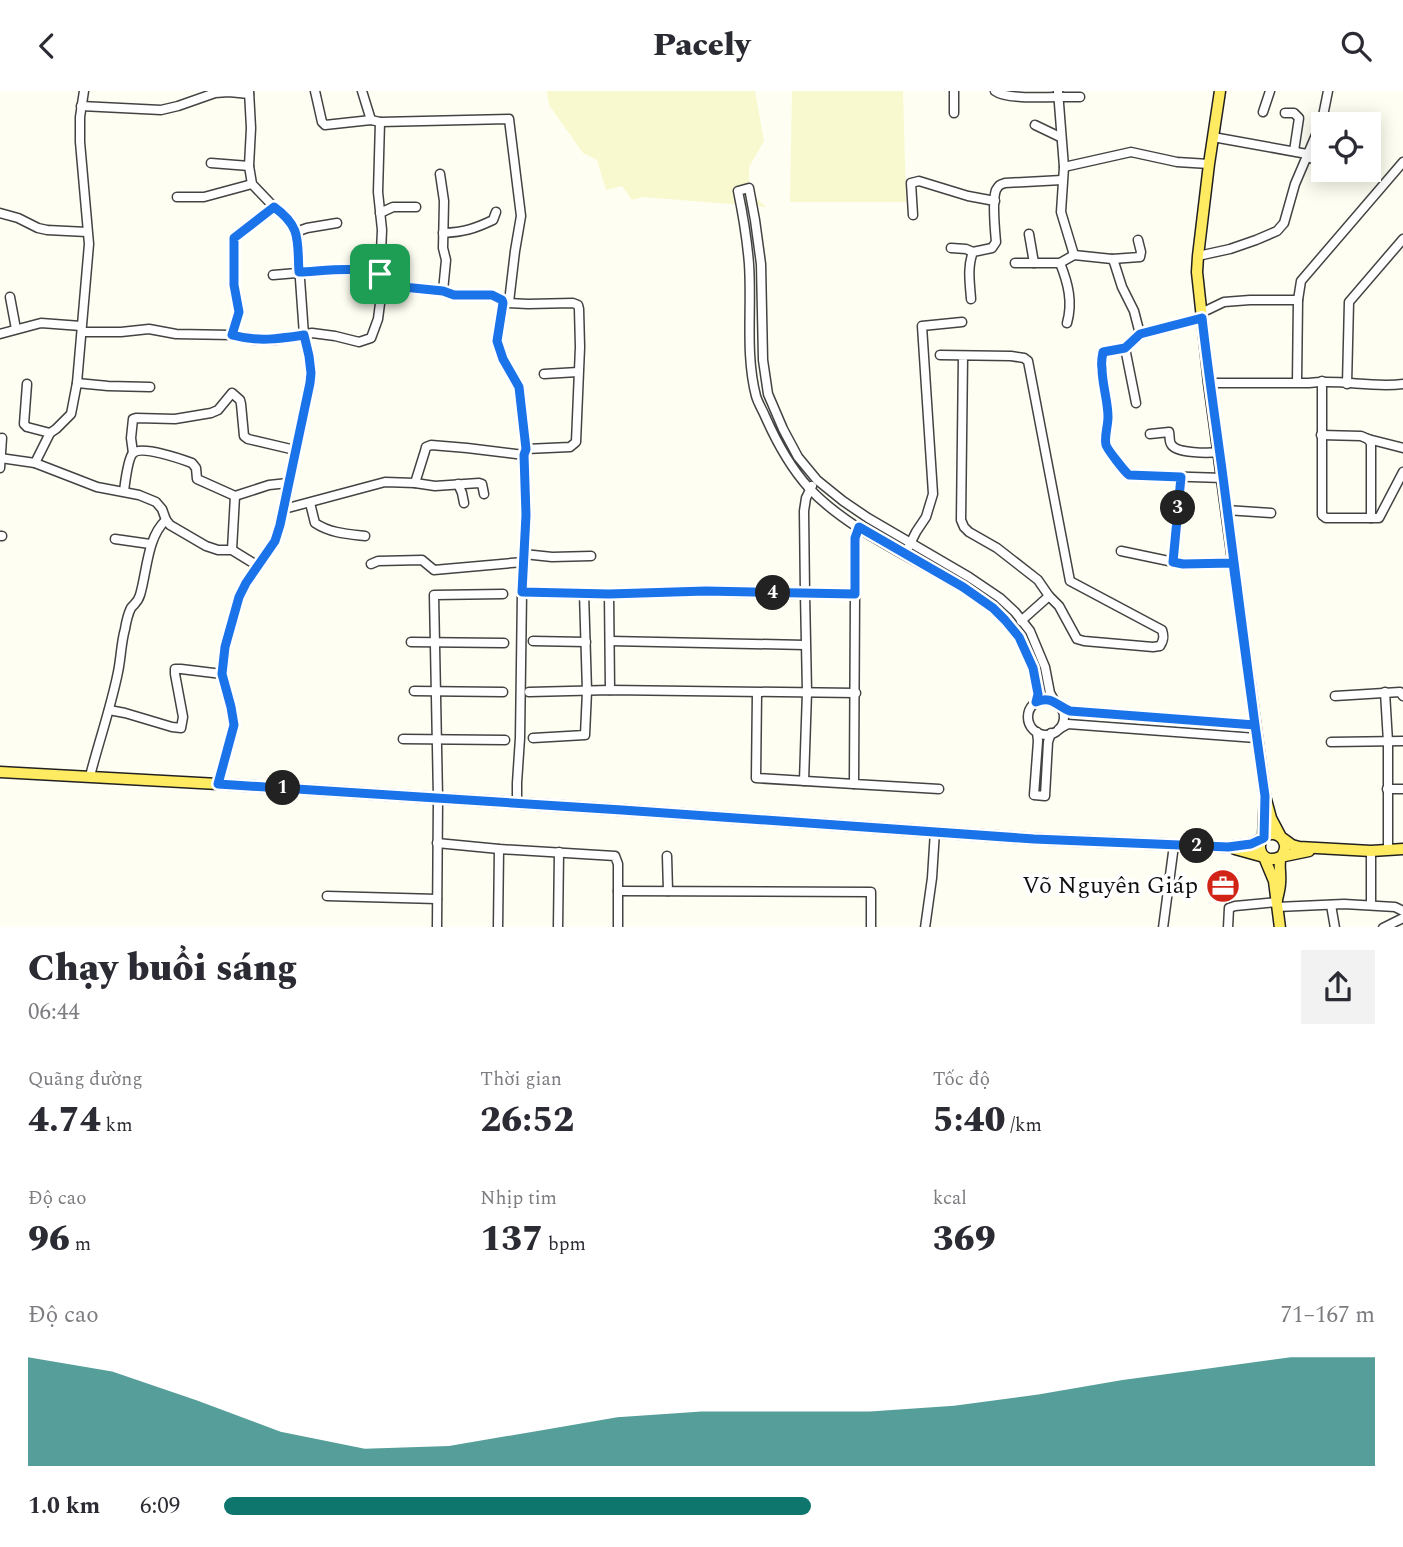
<!DOCTYPE html>
<html lang="vi">
<meta charset="utf-8">
<style>
body{margin:0;font-family:Spectral,serif;background:#f2f2f3;color:#2b2b33;height:100vh;display:flex;flex-direction:column;font-size:26px;white-space:nowrap}
*{box-sizing:border-box;margin:0}
p{font-size:23px;color:#7c7c81}
.icon{flex:none;width:38px;height:38px;fill:none;stroke:currentColor;stroke-width:2;stroke-linecap:round;stroke-linejoin:round}
.map{position:relative;height:836px;overflow:hidden}
.side{display:flex;flex-direction:column;background:#fff;flex:1}
.side>*{flex:none}
.controls{position:absolute;left:1311px;top:21px;display:grid;gap:14px}
.controls a{display:grid;place-items:center;width:70px;height:70px;border-radius:0px;background:#fff;box-shadow:0 4px 18px #0003;font-size:35px}
.pin{position:absolute;display:grid;place-items:center;width:60px;height:60px;color:#fff;margin:-30px;border-radius:14px;box-shadow:0 4px 10px #0006}
.km{position:absolute;width:35px;height:35px;margin:-18px;border-radius:50%;background:#222;color:#fff;font-size:19px;line-height:35px;text-align:center}
.round{display:grid;place-items:center;flex:none;width:74px;height:74px;border-radius:0px;background:#f2f2f3}
.head{display:flex;align-items:center;justify-content:space-between;height:119px;padding:0 28px}
h1{font-size:38px;font-weight:800;line-height:52px}
.metrics{display:grid;grid-template-columns:repeat(3,1fr);gap:10px;height:119px;padding:7px 28px}
.metrics div{display:grid;align-content:center}
.metrics b{font-size:35px;font-weight:800}
.metrics small{font-size:19px;font-weight:400}
.metrics p{font-size:19px}
.chart{height:196px;padding:14px 28px}
.chart p{display:flex;justify-content:space-between}
.chart svg{width:100%;height:126px;margin-top:7px;fill:#0f766e;opacity:.7}
ul{padding:0 28px;list-style:none;font-size:23px}
li{display:grid;grid-template-columns:112px 84px 1fr;align-items:center;height:52px}
li i{height:18px;border-radius:9px;background:#0f766e}
header{display:flex;justify-content:space-between;align-items:center;height:91px;padding:0 28px;background:#fff;font-size:32px;font-weight:800}
.map>svg:first-child{display:block}
</style>
<header><svg class="icon" aria-label="back" viewBox="0 0 24 24"><path d="M15 5l-7 7 7 7"/></svg>Pacely<svg class="icon" aria-label="search" viewBox="0 0 24 24"><circle cx="10" cy="10" r="6"/><path d="M15 15l6 6"/></svg></header>
<div class="map">
<svg width="1403" height="837" viewBox="0 0 1403 837">
<rect width="100%" height="100%" fill="#fffef2"/>
<g fill="#f8f9ce">
<path d="M547 0H755L764 50 749 76V100L766 116 643 106 632 109 622 95 606 99 597 69 583 62 549 14Z"/>
<path d="M792 0H903L906 111H790Z"/>
</g>
<g fill="none" stroke-linecap="round" stroke-linejoin="round">
<g stroke="#434343" stroke-width="11">
<g id="minor">
<path d="M315 0 322 31 325 34 371 29 380 31 509 28 521 125 515 160 509 211"/>
<path d="M362 0 371 29"/>
<path d="M954 0V22"/>
<path d="M995 0C1008 10 1060 5 1080 6"/>
<path d="M1058 0 1064 76 1061 121 1074 164"/>
<path d="M81 15 161 19 178 15 215 2 229 1 249 3"/>
<path d="M1263 21 1270 0"/>
<path d="M1285 22H1294L1299 27 1294 60"/>
<path d="M1035 34 1060 46"/>
<path d="M1213 46 1307 63"/>
<path d="M1307 66 1323 71"/>
<path d="M211 72 249 75"/>
<path d="M1064 76 1131 61 1177 71 1209 73"/>
<path d="M440 83 444 110 443 157 446 169 443 200"/>
<path d="M177 106H204L252 93"/>
<path d="M0 122 18 127 38 137 47 139 87 141"/>
<path d="M380 122 393 116H416"/>
<path d="M913 124 911 92 919 90 968 105 995 110"/>
<path d="M296 141 307 137 337 132"/>
<path d="M443 142C464 141 474 138 493 129L496 121"/>
<path d="M1029 143 1034 172"/>
<path d="M951 157 966 158 973 161"/>
<path d="M1198 165 1230 158 1256 149 1277 140 1284 132 1295 93 1322 30 1328 0"/>
<path d="M1112 168 1140 166 1141 161 1138 149"/>
<path d="M1015 172H1060L1074 164 1112 168 1114 171 1122 196 1134 220 1140 243"/>
<path d="M1060 172C1068 192 1073 211 1067 232"/>
<path d="M273 184 333 179 368 180 380 183 393 195 443 200 454 204 483 203 492 204 502 209 503 212 497 250 503 268 519 296 526 358 524 364 526 424 522 501 520 647 517 692V712"/>
<path d="M10 206 16 238"/>
<path d="M971 208C970 193 967 176 973 161L992 157 996 151C995 140 992 109 996 99 999 94 999 94 1005 92L1062 89"/>
<path d="M1298 209 1301 190 1403 71"/>
<path d="M506 212 528 213 573 212 578 214 579 218 580 256 576 351 570 356 526 358"/>
<path d="M1201 222 1224 211 1250 209H1298L1297 291"/>
<path d="M1201 227 1140 243 1125 257 1103 261C1102 266 1101 272 1101 277 1102 293 1108 310 1108 327 1108 335 1105 346 1106 354 1107 358 1125 381 1129 384L1223 387"/>
<path d="M82 241H121L149 238 176 243 232 244 253 249H275L312 242 335 245 359 251 371 247 378 228 382 197 380 183 382 139 378 101 380 31"/>
<path d="M0 243 41 232 81 235"/>
<path d="M232 244 239 221 234 194V147L274 116"/>
<path d="M1125 257 1136 312"/>
<path d="M940 264 1011 265 1024 267 1028 270 1070 490 1162 539C1164 545 1164 549 1160 555L1153 556 1084 550 1077 548 1059 515 1049 505 1038 489 997 457 969 441 964 436 961 429 963 265"/>
<path d="M544 283 578 281"/>
<path d="M1322 290V424L1326 427H1379L1403 381"/>
<path d="M77 292 108 295 150 296"/>
<path d="M1209 292H1309C1340 288 1372 297 1403 293"/>
<path d="M27 293 24 333 27 336 50 342"/>
<path d="M1347 293 1349 211 1403 148"/>
<path d="M1150 343 1169 341C1170 345 1169 350 1171 353 1176 363 1210 362 1219 361"/>
<path d="M1321 344 1361 345 1368 348 1371 352V427"/>
<path d="M1368 348 1403 357"/>
<path d="M133 362 131 347 133 328 136 327 175 328 211 322 218 319 232 302 240 309 241 313 244 345 248 348 295 359"/>
<path d="M0 367 35 372 97 396 139 404 156 411 162 418 166 429 170 434 206 455 218 459H232L258 475"/>
<path d="M35 372 50 342 56 338 71 323 77 292 89 153 80 51V26L84 0"/>
<path d="M0 377 2 347"/>
<path d="M415 392 435 395 479 392 482 393 484 403"/>
<path d="M458 393 462 402 464 412"/>
<path d="M124 400C125 392 128 367 133 362 142 354 181 368 192 372L196 377 197 388 235 405 269 394 288 392"/>
<path d="M310 412 315 432C330 442 347 443 365 445"/>
<path d="M284 418 385 391 415 392 425 360 426 356 431 354 467 357 524 364"/>
<path d="M1226 419 1271 422"/>
<path d="M0 445H2"/>
<path d="M115 448 150 453"/>
<path d="M232 459 235 405"/>
<path d="M1121 460 1183 473 1233 472"/>
<path d="M524 463 552 466 591 465"/>
<path d="M905 463 916 441 926 426 933 403 922 235 962 231"/>
<path d="M1173 471 1181 386"/>
<path d="M371 473 378 470 422 469 434 479 523 471"/>
<path d="M522 501 609 503 706 501 805 503 804 420 806 407 812 395"/>
<path d="M609 503 610 599"/>
<path d="M855 503V447L859 436"/>
<path d="M1021 530 1049 505"/>
<path d="M533 550 586 551"/>
<path d="M610 550 805 554"/>
<path d="M411 551 504 552"/>
<path d="M414 600 503 601"/>
<path d="M529 601 610 599 856 602"/>
<path d="M1385 601 1388 651V758"/>
<path d="M757 602 756 687 854 693"/>
<path d="M1335 605 1400 601 1403 605"/>
<circle cx="1046" cy="626" r="18"/>
<path d="M1036 611C1040 599 1035 583 1030 570 1026 563 1023 554 1019 546 1003 519 973 502 946 487 902 462 843 434 809 397 790 376 776 350 765 325 762 318 758 312 756 305 745 263 752 217 749 173 747 148 743 124 738 100L749 97 755 129 761 173 763 269 768 303 783 338 798 366 817 389 843 410 868 427 969 486 1000 507 1015 521 1030 540 1045 576 1050 602 1055 611"/>
<path d="M1061 617 1070 620 1255 634"/>
<path d="M109 619 125 622 172 636 181 637 183 626 175 583V578H181L222 583"/>
<path d="M1059 638 1068 633 1256 647"/>
<path d="M1037 641 1038 650 1034 704 1045 705 1048 651 1051 642"/>
<path d="M533 647 585 644 587 600 584 502"/>
<path d="M403 648 505 649"/>
<path d="M1331 651 1403 650"/>
<path d="M90 685C99 650 111 616 118 581 121 567 121 552 125 538 126 532 128 523 131 517 135 512 138 511 140 504 147 481 147 446 166 429"/>
<path d="M804 690 807 601 805 503H855L854 693 939 698"/>
<path d="M218 693 234 637 231 616 222 583 225 556 239 506 246 492 275 450 280 434 311 282 309 265 304 244 297 146 293 134 286 125 274 116 252 93 249 75 251 37 249 0"/>
<path d="M1387 698H1403"/>
<path d="M437 752 499 758 615 765 618 773V837"/>
<path d="M667 765 668 800"/>
<path d="M618 800 871 801V837"/>
<path d="M327 805 437 808"/>
<path d="M1331 814 1335 837"/>
<path d="M1371 814V760"/>
<path d="M1277 816 1344 813 1395 816 1403 820"/>
<path d="M437 837 438 707 434 504 503 503"/>
<path d="M498 837 499 758"/>
<path d="M558 837 559 761"/>
<path d="M925 837 932 787 935 740"/>
<path d="M1163 837 1174 754"/>
<path d="M1228 837 1229 817 1235 815 1277 811"/>
<path d="M1383 837 1403 827"/>
</g>
</g>
<g stroke="#212121" stroke-width="13">
<g id="major">
<path d="M1220 0 1209 73 1198 165 1197 181 1209 292 1265 705 1271 727 1281 746 1292 754 1299 756 1371 760 1403 758"/>
<path d="M0 681 218 693 622 719 1034 748 1228 756 1251 753 1263 747 1265 705"/>
<path d="M1235 758 1264 766 1274 790 1280 837"/>
<path d="M1277 809C1278 803 1280 798 1280 792 1281 785 1279 777 1280 770 1281 764 1286 761 1285 754 1284 749 1280 744 1274 743 1253 741 1256 777 1280 766L1309 760"/>
</g>
</g>
<use href="#minor" stroke="#fff" stroke-width="8"/>
<use href="#major" stroke="#ffeb62" stroke-width="10"/>
</g>
<g fill="none" stroke-linecap="round" stroke-linejoin="round">
<g stroke="#fff" stroke-width="14">
<path id="route" d="M380 183C357 175 324 180 299 181 297 150 302 136 274 116L234 147V194L239 221 232 244C258 251 278 248 304 244L309 265 311 282 310 292 280 434 275 450 246 492 239 506 225 556 222 583 231 616 234 634 218 693 622 719 1034 748 1228 756 1251 753 1264 747 1265 705 1255 634C1244 551 1234 468 1223 386 1216 333 1208 280 1202 227L1140 243 1125 257 1103 261C1102 266 1101 272 1102 277 1102 293 1108 310 1108 326 1108 335 1104 346 1106 354 1107 358 1125 381 1129 384L1181 386 1173 471 1183 473 1233 472 1255 634 1070 620C1057 615 1051 604 1036 611L1038 603 1033 577 1019 546 1005 529 993 517 963 496 859 436 855 447V503L706 500 609 503 522 501 526 424 524 364 526 358 519 296 503 268 497 250 503 212 502 209 492 204H454L443 200 393 195 380 183"/>
</g>
<use href="#route" stroke="#1a73e8" stroke-width="9"/>
</g>
<defs>
<g id="office-disc" transform="scale(1.75)"><circle r="9.5" fill="#d12316" stroke="#fff"/><path d="M-6-3h4V-5.5h4V-3h4V5H-6ZM-1-4.5V-3h2v-1.5ZM-6 0V1H6V0Z" fill="#fff"/></g>
</defs>
<g fill-rule="evenodd">
<use href="#office-disc" x="1223" y="795"/>
</g>
<g text-anchor="middle" dominant-baseline="central" stroke-width="7" stroke-linejoin="round" paint-order="stroke">
<g font-size="24" fill="#101010" stroke="#fff" text-anchor="end">
<text x="1198" y="795">Võ Nguyên Giáp</text>
</g>
</g>
</svg>
<div class="controls">
<a><svg class="icon" aria-label="locate" viewBox="0 0 24 24"><circle cx="12" cy="12" r="6"/><path d="M12 2v4M12 18v4M2 12h4M18 12h4"/></svg></a>
</div>
<div class="pin" style="left:380px;top:183px;background:#1e9e55"><svg class="icon" aria-label="arrive" viewBox="0 0 24 24"><path d="M6 21V4h12l-3 4 3 4H6"/></svg></div>
<b class="km" style="left:283px;top:697px">1</b>
<b class="km" style="left:1197px;top:755px">2</b>
<b class="km" style="left:1178px;top:417px">3</b>
<b class="km" style="left:773px;top:502px">4</b>
</div>
<section class="side">
<div class="head"><div><h1>Chạy buổi sáng</h1><p>06:44</p></div><a class="round"><svg class="icon" aria-label="share" viewBox="0 0 24 24"><path d="M12 15V3M7 8l5-5 5 5M5 13v7h14v-7"/></svg></a></div>
<div class="metrics">
<div><p>Quãng đường</p><b>4.74<small> km</small></b></div>
<div><p>Thời gian</p><b>26:52</b></div>
<div><p>Tốc độ</p><b>5:40<small> /km</small></b></div>
</div>
<div class="metrics">
<div><p>Độ cao</p><b>96<small> m</small></b></div>
<div><p>Nhịp tim</p><b>137<small> bpm</small></b></div>
<div><p>kcal</p><b>369</b></div>
</div>
<div class="chart"><p><span>Độ cao</span>71–167 m</p>
<svg viewBox="0 0 160 44" preserveAspectRatio="none"><path d="M0 44V6L10 11L20 21L30 32L40 38L50 37L60 32L70 27L80 25L90 25L100 25L110 23L120 19L130 14L140 10L150 6L160 6V44z"/></svg>
</div>
<ul>
<li><b>1.0 km</b>6:09<i style="width:51%"></i></li>
</ul>
</section>
